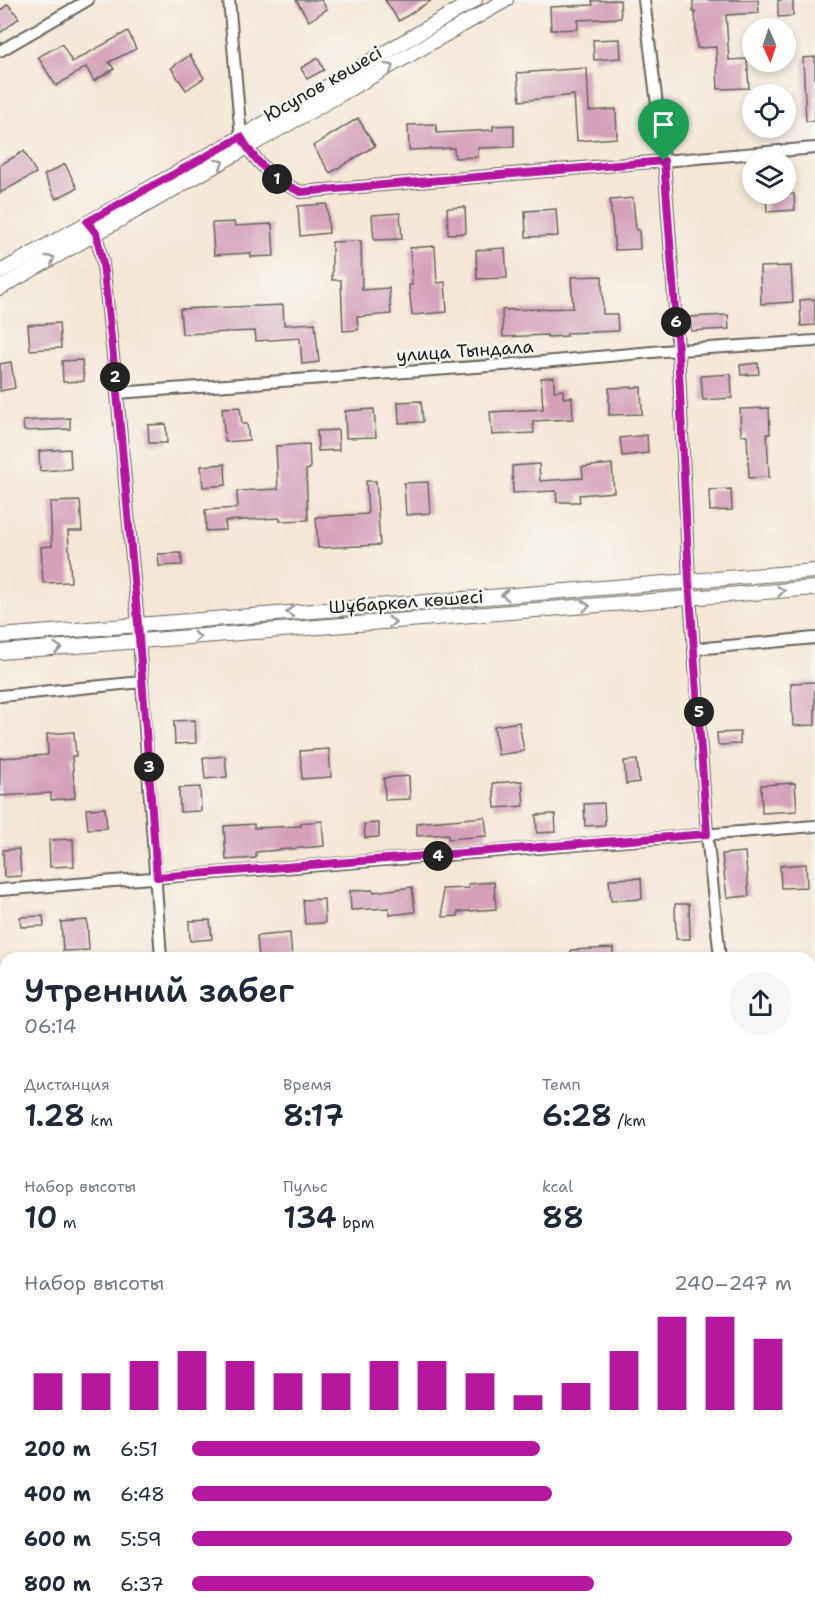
<!DOCTYPE html>
<html lang="ru">
<meta charset="utf-8">
<style>
body{margin:0;font-family:"Shantell Sans",sans-serif;background:#f6f6f7;color:#1f2937;height:100vh;display:flex;flex-direction:column;font-size:22px;white-space:nowrap}
*{box-sizing:border-box;margin:0}
p{font-size:20px;color:#747a83}
.icon{flex:none;width:33px;height:33px;fill:none;stroke:currentColor;stroke-width:2;stroke-linecap:round;stroke-linejoin:round}
.map{position:relative;flex:1;overflow:hidden}
.drawer{position:absolute;left:0px;top:952px;width:816px;height:668px;display:flex;flex-direction:column;background:#fff;border-radius:18px 18px 0 0;box-shadow:0 3px 9px #0003}
.drawer>*{flex:none}
.needle{width:39px;rotate:177deg}
.buttons{position:absolute;left:742px;top:18px;display:grid;gap:12px}
.buttons a{display:grid;place-items:center;width:54px;height:54px;border-radius:50%;background:#fff;box-shadow:0 3px 9px #0003;font-size:30px}
.pin{position:absolute;display:grid;place-items:center;width:51px;height:51px;color:#fff;margin:-62px -26px;border-radius:50% 50% 50% 0;rotate:-45deg;box-shadow:0 0 6px #0007}
.pin .icon{rotate:45deg}
.km{position:absolute;width:30px;height:30px;margin:-15px;border-radius:50%;background:#222;color:#fff;font-size:16px;line-height:30px;text-align:center}
.round{display:grid;place-items:center;flex:none;width:63px;height:63px;border-radius:32px;background:#f6f6f7}
.overview{display:flex;align-items:center;justify-content:space-between;height:102px;padding:0 24px}
h1{font-size:33px;font-weight:600;line-height:45px}
.figures{display:grid;grid-template-columns:repeat(3,1fr);gap:9px;height:102px;padding:6px 24px}
.figures div{display:grid;align-content:center}
.figures b{font-size:30px;font-weight:600}
.figures small{font-size:16px;font-weight:400}
.figures p{font-size:16px}
.chart{height:168px;padding:12px 24px}
.chart p{display:flex;justify-content:space-between}
.chart svg{width:100%;height:108px;margin-top:6px;stroke:#b5179e;stroke-width:6}
ul{padding:0 24px;list-style:none;font-size:20px}
li{display:grid;grid-template-columns:96px 72px 1fr;align-items:center;height:45px}
li i{height:15px;border-radius:8px;background:#b5179e}
.map>svg:first-child{display:block}
</style>
<div class="map">
<svg width="815" height="1619" viewBox="0 0 815 1619">
<rect width="100%" height="100%" fill="#f6f6f2"/>
<filter id="ink" filterUnits="userSpaceOnUse"><feTurbulence type="fractalNoise" baseFrequency=".0167" numOctaves="2"/><feDisplacementMap in="SourceGraphic" scale="12" xChannelSelector="R" yChannelSelector="G"/><feConvolveMatrix kernelMatrix="1 2 1 2 8 2 1 2 1" color-interpolation-filters="sRGB"/></filter>
<filter id="wash" filterUnits="userSpaceOnUse"><feTurbulence type="fractalNoise" baseFrequency=".008" numOctaves="4" result="noise"/><feDisplacementMap in="SourceGraphic" scale="24" xChannelSelector="R" yChannelSelector="G"/><feGaussianBlur stdDeviation="1.35" result="paint"/><feColorMatrix in="noise" values="0 0 0 0 0 0 0 0 0 0 0 0 0 0 0 0 0 1.4 0 .05"/><feComposite in="paint" operator="in"/></filter>
<g filter="url(#wash)">
<rect width="100%" height="100%" fill="#f5e7d5"/>
<g id="blocks">
<g fill="#d4a1b9">
<path d="M296 0H321L327 9 309 21Z"/>
<path d="M385 0H432L399 21Z"/>
<path d="M620 0 621 18 578 20V29L551 30 550 7 593 5 592 1Z"/>
<path d="M693 0H758L759 13 726 15 729 60 747 59 749 88 718 89 716 47 697 48 695 12H693Z"/>
<path d="M778 0H793V16L778 17Z"/>
<path d="M8 4 19 18 0 33V11Z"/>
<path d="M128 31 136 49 109 62 114 69 94 81 86 67 56 86 38 57 62 44 72 62Z"/>
<path d="M620 39 621 58 594 60 593 40Z"/>
<path d="M190 55 204 78 186 90 171 68Z"/>
<path d="M815 57V121H806L803 58Z"/>
<path d="M318 58 324 70 307 79 301 68Z"/>
<path d="M587 68 589 111 616 109 617 138 577 141 574 95 520 101 517 73Z"/>
<path d="M358 118 375 146 330 173 313 146Z"/>
<path d="M436 124 437 133 493 130V126L514 125V147L478 148V157L455 158 454 148 409 150 408 125Z"/>
<path d="M24 151 36 173 0 193V165Z"/>
<path d="M65 164 77 188 56 199 44 175Z"/>
<path d="M766 194H794L795 210 767 212Z"/>
<path d="M633 198 636 230H639L640 249 615 250 610 200Z"/>
<path d="M327 204 329 233 300 236 298 206Z"/>
<path d="M465 207 466 233 448 234 447 208Z"/>
<path d="M556 209 558 236 526 237 525 211Z"/>
<path d="M400 213 402 239 374 240 372 215Z"/>
<path d="M234 222 235 226 272 224 274 256 251 257V253L214 255 212 223Z"/>
<path d="M361 241 362 290 389 288 391 314 357 317 358 330 343 331 341 280H332V242Z"/>
<path d="M435 246 437 283 445 282 447 312 412 315 409 285H412L410 248Z"/>
<path d="M505 248 507 278 477 279 476 250Z"/>
<path d="M791 266 793 302 761 304 760 267Z"/>
<path d="M602 276 603 314H617L618 331 567 333V336L547 337V335L503 337 502 310 573 308 571 277Z"/>
<path d="M815 299V325L801 326 800 300Z"/>
<path d="M283 305 284 325 315 323 319 362 302 364 300 338 256 341 255 331 182 334 180 309Z"/>
<path d="M728 315 729 329 691 331 690 317Z"/>
<path d="M59 323 61 348 30 350 28 325Z"/>
<path d="M82 360 84 381 63 382 62 361Z"/>
<path d="M11 362 15 388 0 391V364Z"/>
<path d="M758 363 759 374 741 375 740 365Z"/>
<path d="M731 374 732 398 703 400 701 376Z"/>
<path d="M554 377V391L563 390V398L572 397 573 419 533 421 534 433 492 435 490 412 543 409 541 378Z"/>
<path d="M641 387 642 414 609 415V388Z"/>
<path d="M421 401 423 422 399 423 398 402Z"/>
<path d="M240 407 242 424H247L249 440 225 442 222 408Z"/>
<path d="M769 408 770 434H767L769 477 749 478 747 435H741L740 409Z"/>
<path d="M374 409 376 437 346 438 345 411Z"/>
<path d="M70 418V429L24 431 23 421Z"/>
<path d="M166 424 167 443H149L148 425Z"/>
<path d="M338 430 339 450 318 451 317 431Z"/>
<path d="M647 435 648 453 622 456 620 438Z"/>
<path d="M309 444 310 469 306 470 308 520 280 521V518L225 521 226 530 206 531 205 510 238 508 237 491 278 489 276 446Z"/>
<path d="M70 449 71 469 40 471 39 451Z"/>
<path d="M225 464 226 485 203 487 201 466Z"/>
<path d="M539 464 540 481 583 478 582 467 612 464 614 492 579 495 580 502H557L556 491 513 493 512 466Z"/>
<path d="M366 481H376L380 545 318 548 316 517 368 514Z"/>
<path d="M428 482 430 513 406 515 404 483Z"/>
<path d="M731 489 732 510 710 511 709 490Z"/>
<path d="M80 501 82 531H68L71 582 43 583 41 547 52 546 50 502Z"/>
<path d="M181 553 182 565 159 566 158 554Z"/>
<path d="M815 682V725L793 726 791 683Z"/>
<path d="M195 720 196 743 175 744 174 721Z"/>
<path d="M519 722 524 751 498 755 494 726Z"/>
<path d="M74 732 76 756H72L75 798 51 800V793L0 796V758L48 755 47 734Z"/>
<path d="M740 732V744L718 745 717 733Z"/>
<path d="M329 749 331 777 302 779 300 751Z"/>
<path d="M225 756 227 777 205 779 203 758Z"/>
<path d="M637 760 639 782 626 784 624 761Z"/>
<path d="M409 776 410 799 385 800 384 778Z"/>
<path d="M522 781 524 806 495 808 493 783Z"/>
<path d="M795 783 797 811 762 813 761 785Z"/>
<path d="M200 787 201 811 180 812 179 788Z"/>
<path d="M604 803 605 825 585 826 584 804Z"/>
<path d="M105 808 107 828 88 829 86 809Z"/>
<path d="M555 814 556 832 537 833 536 815Z"/>
<path d="M485 817 487 836 448 839V834L417 836V823Z"/>
<path d="M322 821 324 846 256 852V858L226 860 224 826 254 824V828L301 826V823Z"/>
<path d="M379 823V837L365 838 364 824Z"/>
<path d="M73 839 74 866 50 867 49 840Z"/>
<path d="M19 849 21 876 4 877 3 850Z"/>
<path d="M745 852 749 896 727 898 722 854Z"/>
<path d="M806 864 807 887 781 888 780 866Z"/>
<path d="M641 878 642 899 611 901 609 879Z"/>
<path d="M494 882 496 909 458 912V916L443 917 442 889 469 888 468 884Z"/>
<path d="M412 887 415 912 390 915 389 908 351 910 350 891 373 890 374 892Z"/>
<path d="M324 899 325 923 305 924 303 900Z"/>
<path d="M675 904H689L690 939H676Z"/>
<path d="M43 916 44 926 21 927 20 917Z"/>
<path d="M87 920 89 950 63 951 61 922Z"/>
<path d="M210 920 212 939 190 941 189 921Z"/>
<path d="M290 933 292 958H259L257 936Z"/>
<path d="M613 948V958H571V950Z"/>
</g>
</g>
</g>
<g filter="url(#ink)">
<use href="#blocks" fill-opacity="0" stroke="#68635d" stroke-width="1.5"/>
<g fill="none" stroke-linecap="round" stroke-linejoin="round">
<g stroke="#68635d" stroke-width="14">
<g id="minor">
<path d="M229 0 241 137C256 163 273 180 301 192L815 148"/>
<path d="M644 0 664 161 678 350 689 581 707 834 720 958"/>
<path d="M0 51 88 0"/>
<path d="M93 230 96 233 103 264 117 393 138 624 161 958"/>
<path d="M117 393 543 362 663 351 815 341"/>
<path d="M695 649 815 638"/>
<path d="M0 696 142 682"/>
<path d="M0 890 815 826"/>
<path d="M810 1027 815 1026"/>
<path d="M0 1089H6"/>
<path d="M810 1224H815"/>
<path d="M0 1287 6 1286"/>
<path d="M810 1424H815"/>
<path d="M0 1492H6"/>
<path d="M207 1614V1619"/>
<path d="M777 1614 778 1619"/>
</g>
</g>
<g stroke="#68635d" stroke-width="16">
<g id="tertiary">
<path d="M0 272 241 137 475 0"/>
<path d="M0 288 506 0"/>
<path d="M0 636 815 571"/>
<path d="M0 652 815 588"/>
</g>
</g>
<use href="#minor" stroke="#fff" stroke-width="10"/>
<use href="#tertiary" stroke="#fff" stroke-width="14"/>
</g>
<defs><path id="oneway-chevron" d="M-2-3.5L2.5 0L-2 3.5" fill="none" stroke-width="1.6" stroke-linecap="round" stroke-linejoin="round" transform="scale(1.5)"/></defs>
<g stroke="#999">
<use href="#oneway-chevron" transform="translate(390 67) rotate(-30)"/>
<use href="#oneway-chevron" transform="translate(220 163) rotate(-29)"/>
<use href="#oneway-chevron" transform="translate(51 259) rotate(-30)"/>
<use href="#oneway-chevron" transform="translate(781 591) rotate(-5)"/>
<use href="#oneway-chevron" transform="translate(505 595) rotate(175)"/>
<use href="#oneway-chevron" transform="translate(586 606) rotate(-4)"/>
<use href="#oneway-chevron" transform="translate(290 612) rotate(175)"/>
<use href="#oneway-chevron" transform="translate(392 622) rotate(-4)"/>
<use href="#oneway-chevron" transform="translate(197 637) rotate(-4)"/>
<use href="#oneway-chevron" transform="translate(58 648) rotate(-4)"/>
</g>
</g>
<g fill="none" stroke-linecap="round" stroke-linejoin="round" filter="url(#ink)">
<g stroke="#fff" stroke-width="12">
<path id="route" d="M241 137C256 163 273 180 301 192L664 161 678 350 689 580 707 834 157 877 138 624 117 393 103 264 96 233 87 222Z"/>
</g>
<use href="#route" stroke="#b5179e" stroke-width="8"/>
</g>
<g text-anchor="middle" dominant-baseline="central" stroke-width="5" stroke-linejoin="round" paint-order="stroke">
<g font-size="18" fill="#1c1c1c" stroke="#f6f6f2">
<text transform="translate(323 84) rotate(-30)">Юсупов көшесі</text>
<text transform="translate(465 351) rotate(-4)">улица Тындала</text>
<text transform="translate(406 602) rotate(-4)">Шұбаркөл көшесі</text>
</g>
</g>
</svg>
<div class="buttons">
<a><svg class="needle" viewBox="-14 -14 28 28"><path d="M0-13l5 13h-10z" fill="#e53935"/><path d="M0 13l5-13h-10z" fill="#747a83"/></svg></a>
<a><svg class="icon" aria-label="locate" viewBox="0 0 24 24"><circle cx="12" cy="12" r="6"/><path d="M12 2v4M12 18v4M2 12h4M18 12h4"/></svg></a>
<a><svg class="icon" aria-label="layers" viewBox="0 0 24 24"><path d="M12 4l9 5-9 5-9-5zM3 14l9 5 9-5"/></svg></a>
</div>
<div class="pin" style="left:664px;top:161px;background:#1e9e55"><svg class="icon" aria-label="arrive" viewBox="0 0 24 24"><path d="M6 21V4h12l-3 4 3 4H6"/></svg></div>
<b class="km" style="left:277px;top:179px">1</b>
<b class="km" style="left:115px;top:377px">2</b>
<b class="km" style="left:149px;top:767px">3</b>
<b class="km" style="left:438px;top:856px">4</b>
<b class="km" style="left:699px;top:712px">5</b>
<b class="km" style="left:676px;top:322px">6</b>
<section class="drawer">
<div class="overview"><div><h1>Утренний забег</h1><p>06:14</p></div><a class="round"><svg class="icon" aria-label="share" viewBox="0 0 24 24"><path d="M12 15V3M7 8l5-5 5 5M5 13v7h14v-7"/></svg></a></div>
<div class="figures">
<div><p>Дистанция</p><b>1.28<small> km</small></b></div>
<div><p>Время</p><b>8:17</b></div>
<div><p>Темп</p><b>6:28<small> /km</small></b></div>
</div>
<div class="figures">
<div><p>Набор высоты</p><b>10<small> m</small></b></div>
<div><p>Пульс</p><b>134<small> bpm</small></b></div>
<div><p>kcal</p><b>88</b></div>
</div>
<div class="chart"><p><span>Набор высоты</span>240–247 m</p>
<svg viewBox="0 0 160 44" preserveAspectRatio="none"><path d="M5 44V29M15 44V29M25 44V24M35 44V20M45 44V24M55 44V29M65 44V29M75 44V24M85 44V24M95 44V29M105 44V38M115 44V33M125 44V20M135 44V6M145 44V6M155 44V15"/></svg>
</div>
<ul>
<li><b>200 m</b>6:51<i style="width:58%"></i></li>
<li><b>400 m</b>6:48<i style="width:60%"></i></li>
<li><b>600 m</b>5:59<i style="width:100%"></i></li>
<li><b>800 m</b>6:37<i style="width:67%"></i></li>
</ul>
</section>
</div>
